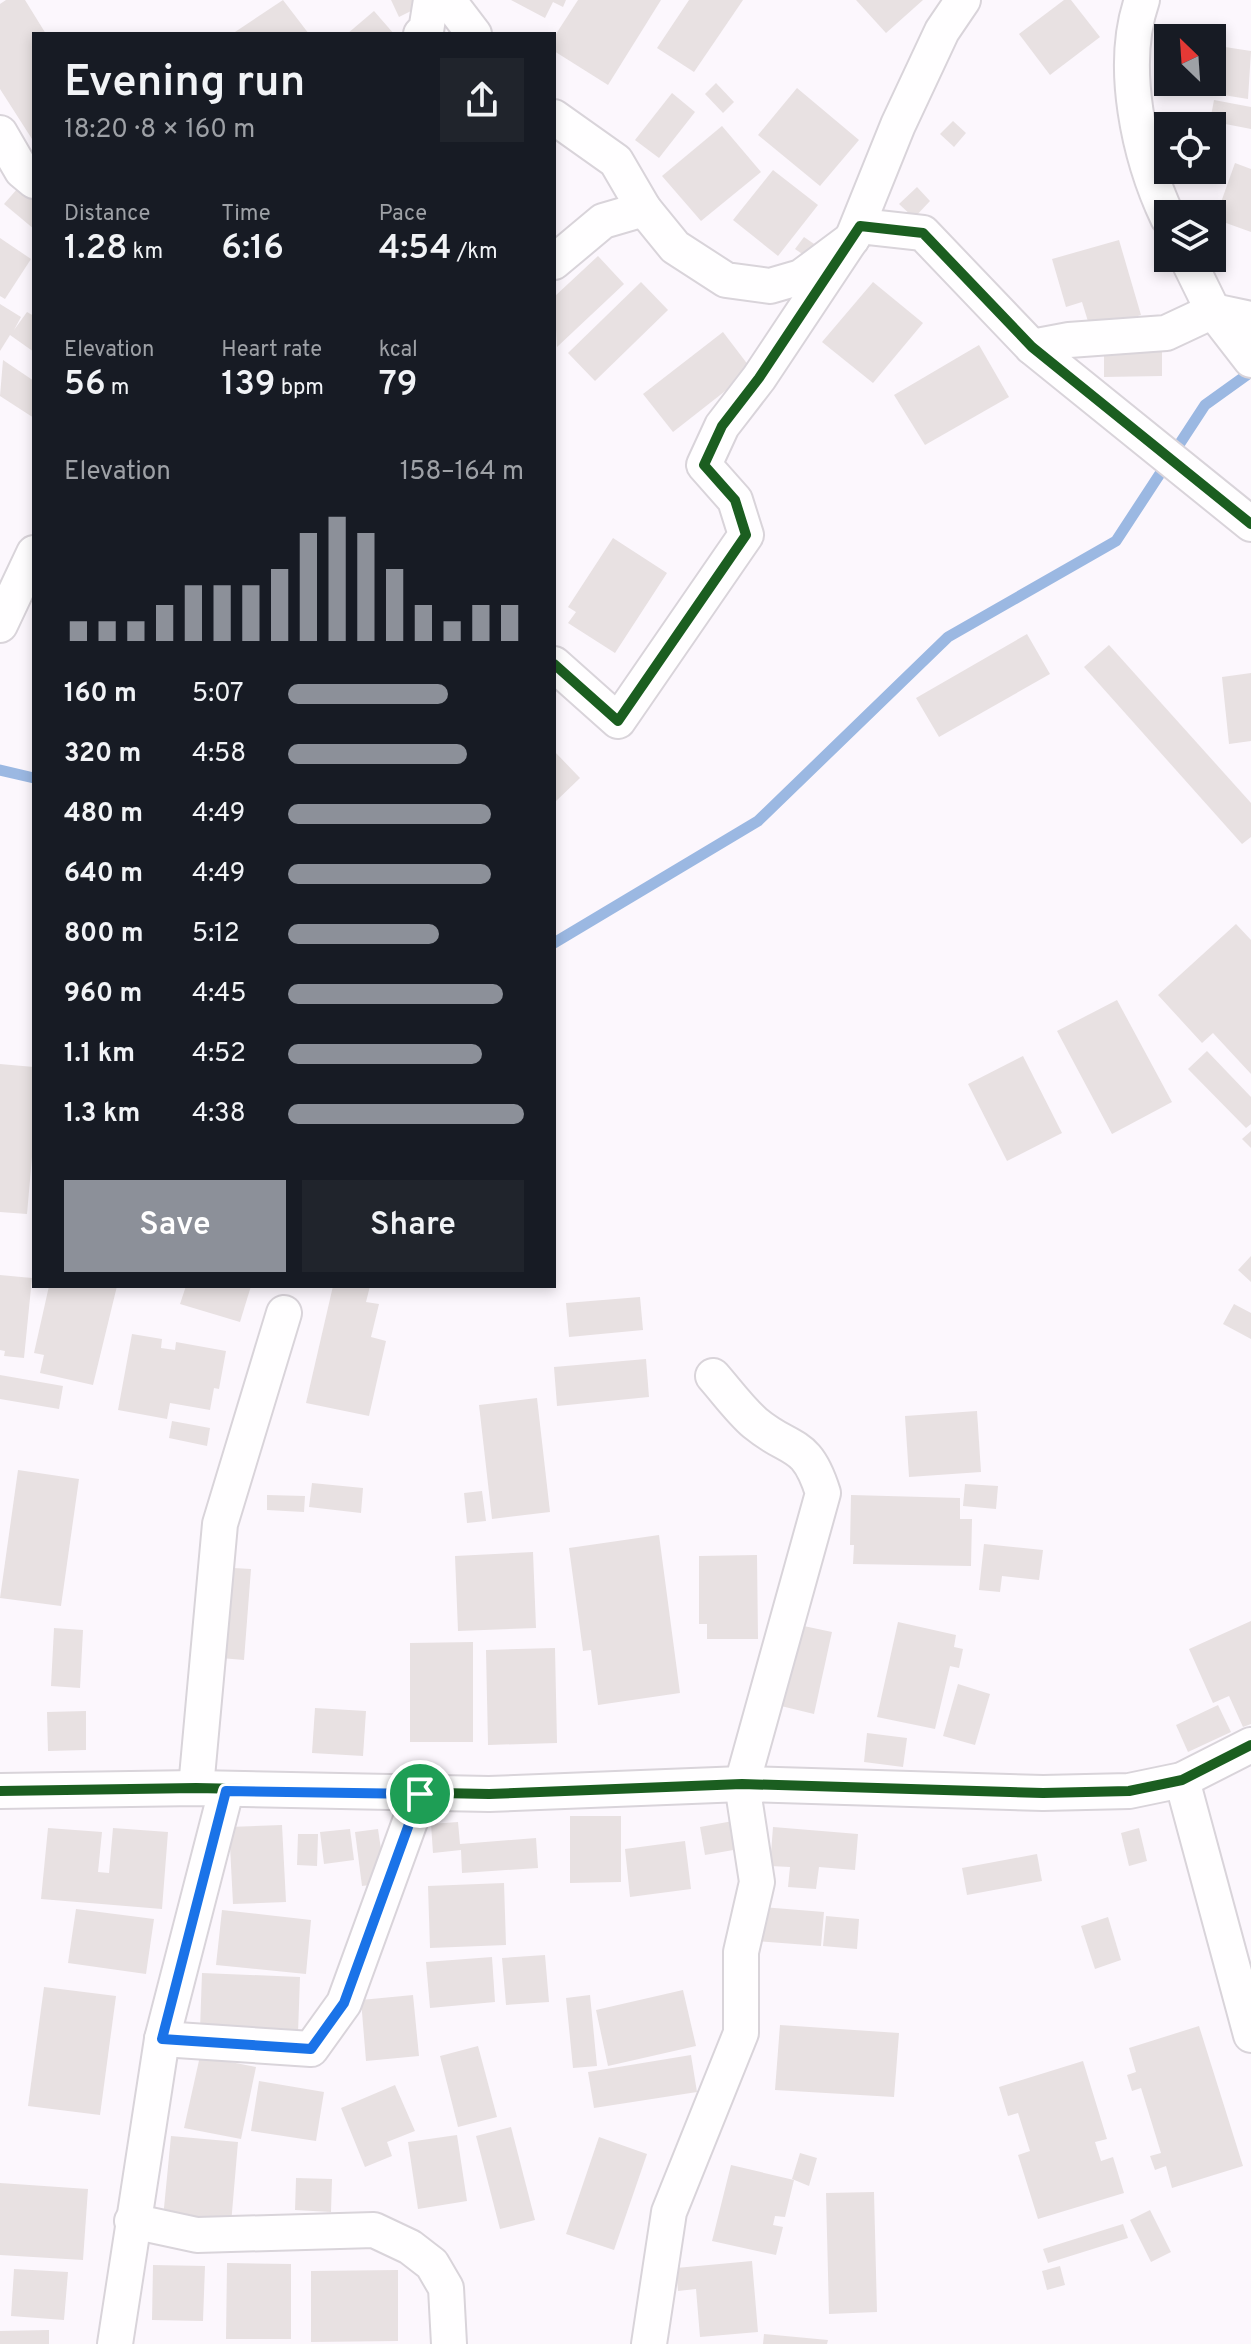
<!DOCTYPE html>
<meta charset="utf-8">
<style>
body{margin:0;font-family:Overpass,sans-serif;background:#20242c;color:#f1f3f6;height:100vh;display:flex;flex-direction:column;font-size:30px;white-space:nowrap}
*{box-sizing:border-box;margin:0}
p{font-size:26px;color:#9ea1a6}
.icon{flex:none;width:44px;height:44px;fill:none;stroke:currentColor;stroke-width:2;stroke-linecap:round;stroke-linejoin:round}
.map{position:relative;flex:1;overflow:hidden}
.details{position:absolute;left:32px;top:32px;width:524px;height:1256px;display:flex;flex-direction:column;background:#171b24;border-radius:0px;box-shadow:0 4px 12px #0003}
.details>*{flex:none}
.needle{width:52px;rotate:335deg}
.controls{position:absolute;left:1154px;top:24px;display:grid;gap:16px}
.controls a{display:grid;place-items:center;width:72px;height:72px;border-radius:0px;background:#171b24;box-shadow:0 4px 12px #0003;font-size:40px}
.pin{position:absolute;display:grid;place-items:center;width:68px;height:68px;color:#fff;margin:-34px;border:4px solid #fff;border-radius:50%;box-shadow:0 2px 8px #0007}
.round{display:grid;place-items:center;flex:none;width:84px;height:84px;border-radius:0px;background:#20242c}
.summary{display:flex;align-items:center;justify-content:space-between;height:136px;padding:0 32px}
h1{font-size:44px;font-weight:600;line-height:60px}
.figures{display:grid;grid-template-columns:repeat(3,1fr);gap:12px;height:136px;padding:8px 32px}
.figures div{display:grid;align-content:center}
.figures b{font-size:34px;font-weight:600}
.figures small{font-size:22px;font-weight:400}
.figures p{font-size:22px}
.chart{height:224px;padding:16px 32px}
.chart p{display:flex;justify-content:space-between}
.chart svg{width:100%;height:144px;margin-top:8px;stroke:#8c9099;stroke-width:6}
.button{display:flex;gap:16px;margin-top:auto;padding:16px 32px}
.button a{flex:1;height:92px;border-radius:0px;background:#8c9099;color:#fff;font-size:32px;font-weight:600;line-height:92px;text-align:center}
.button a+a{background:#20242c;color:#f1f3f6}
ul{padding:0 32px;list-style:none;font-size:26px}
li{display:grid;grid-template-columns:128px 96px 1fr;align-items:center;height:60px}
li i{height:20px;border-radius:10px;background:#8c9099}
.map>svg:first-child{display:block}
</style>
<div class="map">
<svg width="1251" height="2344" viewBox="0 0 1251 2344">
<rect width="100%" height="100%" fill="#fcf7fd"/>
<g fill="none" stroke-linecap="round" stroke-linejoin="round">
<g stroke="#9bb8e2" stroke-width="11">
<path d="M0 770 34 778"/>
<path d="M554 943 758 821 948 637 1116 541 1205 405 1251 372"/>
</g>
</g>
<g fill="#e8e1e2">
<path d="M6 0H25L46 34H34L32 139 0 89V4Z"/>
<path d="M283 0 309 34H232Z"/>
<path d="M391 0H418L421 6 399 17Z"/>
<path d="M511 0H566L563 7 553 2 545 18Z"/>
<path d="M578 0H661L608 85 554 51V37Z"/>
<path d="M689 0H743L694 72 657 48Z"/>
<path d="M856 0H923L886 33Z"/>
<path d="M1064 0H1071L1100 37 1050 75 1019 34Z"/>
<path d="M374 11 394 34H347Z"/>
<path d="M1212 45 1251 51 1248 99 1192 90 1193 82H1212Z"/>
<path d="M716 83 734 102 723 113 705 94Z"/>
<path d="M797 88 859 140 820 186 758 135Z"/>
<path d="M672 93 695 112 659 158 635 140Z"/>
<path d="M1214 100 1251 107V129L1210 121Z"/>
<path d="M953 121 966 133 954 147 940 134Z"/>
<path d="M722 126 761 172 701 221 662 176Z"/>
<path d="M1235 163 1251 169V232L1215 219Z"/>
<path d="M773 170 818 205 778 256 733 220Z"/>
<path d="M25 180 34 187V229L4 204Z"/>
<path d="M917 187 930 201 914 218 899 204Z"/>
<path d="M804 237 820 248 811 260 795 249Z"/>
<path d="M0 238 31 259 5 299 0 296Z"/>
<path d="M1119 240 1141 315 1091 331 1082 302 1066 307 1052 259Z"/>
<path d="M598 256 624 284 557 347 554 297Z"/>
<path d="M641 282 668 310 595 381 568 353Z"/>
<path d="M873 282 923 323 873 383 822 342Z"/>
<path d="M0 304 21 317 14 330 27 312 34 316V352L10 335 0 351Z"/>
<path d="M723 332 752 370 673 432 643 394Z"/>
<path d="M1162 341V376L1104 377V342Z"/>
<path d="M979 345 1009 397 925 445 894 395Z"/>
<path d="M3 360 34 381V418L0 396Z"/>
<path d="M613 538 667 573 615 653 568 623 576 612 568 607Z"/>
<path d="M1027 634 1050 674 939 737 916 698Z"/>
<path d="M1109 645 1251 803V837L1242 844 1084 667Z"/>
<path d="M1251 673V741L1229 744 1222 677Z"/>
<path d="M554 751 580 778 554 803Z"/>
<path d="M1236 924 1251 940V1074L1213 1033 1202 1043 1158 995Z"/>
<path d="M1117 1000 1172 1102 1112 1134 1057 1031Z"/>
<path d="M1207 1051 1251 1097V1124L1246 1128 1188 1069Z"/>
<path d="M1023 1056 1062 1133 1007 1161 968 1084Z"/>
<path d="M0 1064 34 1067V1134L27 1214 0 1212Z"/>
<path d="M1251 1131V1148L1242 1139Z"/>
<path d="M1251 1256V1282L1238 1270Z"/>
<path d="M0 1275 32 1278 24 1358 4 1356 5 1351 0 1350Z"/>
<path d="M49 1286H117L93 1385 40 1373 44 1355 34 1353Z"/>
<path d="M186 1286H251L240 1322 180 1304Z"/>
<path d="M333 1286H370L366 1302 379 1304 371 1337 386 1341 369 1416 306 1403Z"/>
<path d="M640 1297 643 1330 569 1337 566 1303Z"/>
<path d="M1234 1304 1251 1313V1339L1223 1324Z"/>
<path d="M132 1334 162 1339 161 1348 175 1350 176 1342 226 1351 219 1389 214 1388 210 1410 170 1403 167 1419 118 1410Z"/>
<path d="M646 1359 649 1397 557 1406 554 1367Z"/>
<path d="M0 1375 63 1386 59 1409 0 1399Z"/>
<path d="M537 1398 550 1512 492 1519 479 1405Z"/>
<path d="M977 1411 981 1472 909 1477 905 1416Z"/>
<path d="M172 1421 210 1428 207 1446 169 1438Z"/>
<path d="M18 1470 79 1479 61 1606 0 1598Z"/>
<path d="M312 1483 363 1488 361 1513 309 1507Z"/>
<path d="M965 1484 998 1486 996 1509 963 1506Z"/>
<path d="M482 1491 486 1521 467 1523 464 1493Z"/>
<path d="M267 1495 305 1496 304 1512 267 1510Z"/>
<path d="M851 1495 960 1498V1519H972L971 1566 853 1564 854 1545H850Z"/>
<path d="M659 1535 680 1693 598 1705 591 1650 583 1651 569 1548Z"/>
<path d="M984 1544 1043 1550 1039 1580 1002 1576 1000 1592 979 1590Z"/>
<path d="M533 1552 536 1628 458 1631 455 1556Z"/>
<path d="M757 1555 758 1639H707V1624H699V1556Z"/>
<path d="M216 1567 251 1569 244 1660 209 1657Z"/>
<path d="M1251 1621V1724L1243 1727 1229 1696 1213 1703 1189 1649Z"/>
<path d="M898 1622 956 1635 954 1647 963 1649 959 1668 950 1666 935 1729 877 1717Z"/>
<path d="M799 1625 832 1632 814 1714 781 1706Z"/>
<path d="M54 1628 83 1630 80 1688 51 1686Z"/>
<path d="M473 1642V1742H410V1643Z"/>
<path d="M555 1648 557 1743 488 1745 486 1650Z"/>
<path d="M958 1684 990 1694 975 1745 943 1736Z"/>
<path d="M1218 1705 1231 1732 1188 1752 1176 1725Z"/>
<path d="M315 1708 366 1711 363 1756 312 1753Z"/>
<path d="M86 1711V1750L48 1751 47 1712Z"/>
<path d="M867 1733 907 1738 903 1767 864 1762Z"/>
<path d="M570 1816H621V1882L570 1883Z"/>
<path d="M733 1821 739 1849 705 1855 700 1827Z"/>
<path d="M458 1822 460 1844 536 1838 538 1868 462 1873 461 1850 433 1853 431 1824Z"/>
<path d="M282 1825 286 1902 233 1904 229 1827Z"/>
<path d="M773 1827 858 1834 855 1870 819 1867 816 1889 788 1887 790 1867 770 1866Z"/>
<path d="M48 1828 102 1832 98 1872 109 1873 113 1828 168 1832 162 1909 41 1899Z"/>
<path d="M1139 1828 1147 1861 1129 1866 1121 1833Z"/>
<path d="M350 1829 354 1860 324 1864 320 1832Z"/>
<path d="M378 1829 386 1883 362 1886 355 1832Z"/>
<path d="M298 1834H318L317 1866 297 1865Z"/>
<path d="M685 1841 691 1889 630 1897 625 1849Z"/>
<path d="M1037 1854 1042 1881 967 1895 962 1868Z"/>
<path d="M504 1883 506 1945 430 1948 428 1886Z"/>
<path d="M761 1907 824 1912 821 1946 757 1941Z"/>
<path d="M76 1909 154 1919 146 1974 68 1963Z"/>
<path d="M222 1910 311 1920 306 1974 216 1965Z"/>
<path d="M826 1916 859 1919 857 1949 823 1946Z"/>
<path d="M1108 1917 1121 1960 1095 1969 1081 1926Z"/>
<path d="M545 1955 549 2002 506 2005 502 1958Z"/>
<path d="M492 1957 495 2002 430 2008 426 1962Z"/>
<path d="M202 1973 300 1977 298 2033 200 2030Z"/>
<path d="M44 1987 116 1996 100 2115 28 2106Z"/>
<path d="M683 1990 696 2046 608 2066 596 2010Z"/>
<path d="M413 1995 419 2056 366 2061 361 2000Z"/>
<path d="M590 1995 597 2066 573 2068 566 1998Z"/>
<path d="M780 2025 899 2033 894 2097 775 2090Z"/>
<path d="M1199 2026 1243 2166 1172 2188 1166 2166 1155 2170 1150 2156 1161 2153 1141 2088 1132 2091 1127 2075 1136 2072 1129 2048Z"/>
<path d="M478 2046 497 2117 458 2127 440 2056Z"/>
<path d="M691 2055 697 2092 594 2108 588 2072Z"/>
<path d="M200 2056 256 2067 241 2139 184 2128Z"/>
<path d="M1083 2061 1107 2139 1095 2142 1101 2161 1113 2157 1124 2193 1038 2219 1018 2155 1030 2151 1018 2113 1008 2116 999 2087Z"/>
<path d="M259 2081 324 2092 316 2141 251 2131Z"/>
<path d="M395 2085 415 2131 387 2142 392 2156 365 2167 341 2108Z"/>
<path d="M511 2127 535 2220 500 2229 476 2136Z"/>
<path d="M457 2135 467 2201 418 2209 408 2142Z"/>
<path d="M171 2136 238 2142 231 2224 163 2218Z"/>
<path d="M599 2137 647 2154 614 2250 566 2234Z"/>
<path d="M800 2153 817 2158 809 2186 792 2179Z"/>
<path d="M731 2165 794 2180 785 2217 775 2216 773 2225 783 2227 776 2255 712 2241Z"/>
<path d="M296 2178 332 2179 331 2212 295 2210Z"/>
<path d="M0 2183 88 2189 83 2260 0 2255Z"/>
<path d="M874 2192 877 2312 829 2314 826 2193Z"/>
<path d="M1150 2210 1171 2252 1151 2262 1130 2220Z"/>
<path d="M1123 2224 1128 2238 1048 2263 1043 2249Z"/>
<path d="M752 2261 758 2332 700 2337 696 2289 678 2291 676 2268Z"/>
<path d="M227 2263 291 2264V2339H226Z"/>
<path d="M153 2265 205 2266 203 2321 152 2320Z"/>
<path d="M1060 2266 1065 2285 1047 2290 1042 2271Z"/>
<path d="M14 2269 68 2272 64 2320 11 2316Z"/>
<path d="M398 2270V2341L311 2342V2271Z"/>
<path d="M49 2330V2344H0V2331Z"/>
<path d="M764 2334 828 2340 827 2344H763Z"/>
</g>
<g fill="none" stroke-linecap="round" stroke-linejoin="round">
<g stroke="#d9d4da" stroke-width="38">
<g id="minor">
<path d="M448 0 474 34"/>
<path d="M1142 0C1119 66 1139 157 1168 218"/>
<path d="M421 34 426 31 431 0"/>
<path d="M554 117 616 161 644 209 675 247 726 280 770 286 801 277 852 239 898 125 942 31 963 0"/>
<path d="M0 133 22 171 34 181"/>
<path d="M1187 258 1213 311 1251 360"/>
<path d="M554 262 603 221 644 209"/>
<path d="M1032 347 1069 340 1166 333 1213 311 1251 319"/>
<path d="M0 625 34 553"/>
<path d="M554 664 618 721 746 535 735 500 704 465 722 426 759 378 860 226 923 233 1032 347 1251 524"/>
<path d="M1182 1780 1251 2035"/>
<path d="M196 1788 220 1524 284 1313"/>
<path d="M0 1791 196 1788 489 1794 742 1784 1043 1793 1129 1791 1182 1780 1251 1745"/>
<path d="M162 2039 311 2049 344 2003 420 1794"/>
<path d="M132 2221 197 2235 374 2230 410 2247 432 2264 446 2288 449 2344"/>
<path d="M115 2344 162 2039 226 1791"/>
<path d="M649 2344 669 2212 741 2033V1952L757 1882 742 1784 823 1493C806 1439 791 1453 755 1423 740 1410 727 1392 713 1376"/>
</g>
</g>
<use href="#minor" stroke="#fffeff" stroke-width="34"/>
<g stroke="#fff" stroke-width="15">
<g id="cycleway">
<path d="M554 664 618 721 746 535 735 500 704 465 722 426 759 378 860 226 923 233 1032 347 1251 524"/>
<path d="M0 1791 196 1788 489 1794 742 1784 1043 1793 1129 1791 1182 1780 1251 1745"/>
</g>
</g>
<use href="#cycleway" stroke="#1b5e20" stroke-width="10"/>
</g>
<g fill="none" stroke-linecap="round" stroke-linejoin="round">
<g stroke="#fff" stroke-width="16">
<path id="route" d="M226 1791 420 1794 344 2003 311 2049 162 2039Z"/>
</g>
<use href="#route" stroke="#1a73e8" stroke-width="10"/>
</g>
</svg>
<div class="controls">
<a><svg class="needle" viewBox="-14 -14 28 28"><path d="M0-13l5 13h-10z" fill="#e53935"/><path d="M0 13l5-13h-10z" fill="#9ea1a6"/></svg></a>
<a><svg class="icon" aria-label="locate" viewBox="0 0 24 24"><circle cx="12" cy="12" r="6"/><path d="M12 2v4M12 18v4M2 12h4M18 12h4"/></svg></a>
<a><svg class="icon" aria-label="layers" viewBox="0 0 24 24"><path d="M12 4l9 5-9 5-9-5zM3 14l9 5 9-5"/></svg></a>
</div>
<div class="pin" style="left:420px;top:1794px;background:#1e9e55"><svg class="icon" aria-label="arrive" viewBox="0 0 24 24"><path d="M6 21V4h12l-3 4 3 4H6"/></svg></div>
<section class="details">
<div class="summary"><div><h1>Evening run</h1><p>18:20 · 8 × 160 m</p></div><a class="round"><svg class="icon" aria-label="share" viewBox="0 0 24 24"><path d="M12 15V3M7 8l5-5 5 5M5 13v7h14v-7"/></svg></a></div>
<div class="figures">
<div><p>Distance</p><b>1.28<small> km</small></b></div>
<div><p>Time</p><b>6:16</b></div>
<div><p>Pace</p><b>4:54<small> /km</small></b></div>
</div>
<div class="figures">
<div><p>Elevation</p><b>56<small> m</small></b></div>
<div><p>Heart rate</p><b>139<small> bpm</small></b></div>
<div><p>kcal</p><b>79</b></div>
</div>
<div class="chart"><p><span>Elevation</span>158–164 m</p>
<svg viewBox="0 0 160 44" preserveAspectRatio="none"><path d="M5 44V38M15 44V38M25 44V38M35 44V33M45 44V27M55 44V27M65 44V27M75 44V22M85 44V11M95 44V6M105 44V11M115 44V22M125 44V33M135 44V38M145 44V33M155 44V33"/></svg>
</div>
<ul>
<li><b>160 m</b>5:07<i style="width:68%"></i></li>
<li><b>320 m</b>4:58<i style="width:76%"></i></li>
<li><b>480 m</b>4:49<i style="width:86%"></i></li>
<li><b>640 m</b>4:49<i style="width:86%"></i></li>
<li><b>800 m</b>5:12<i style="width:64%"></i></li>
<li><b>960 m</b>4:45<i style="width:91%"></i></li>
<li><b>1.1 km</b>4:52<i style="width:82%"></i></li>
<li><b>1.3 km</b>4:38<i style="width:100%"></i></li>
</ul>
<div class="button"><a>Save</a><a>Share</a></div>
</section>
</div>
